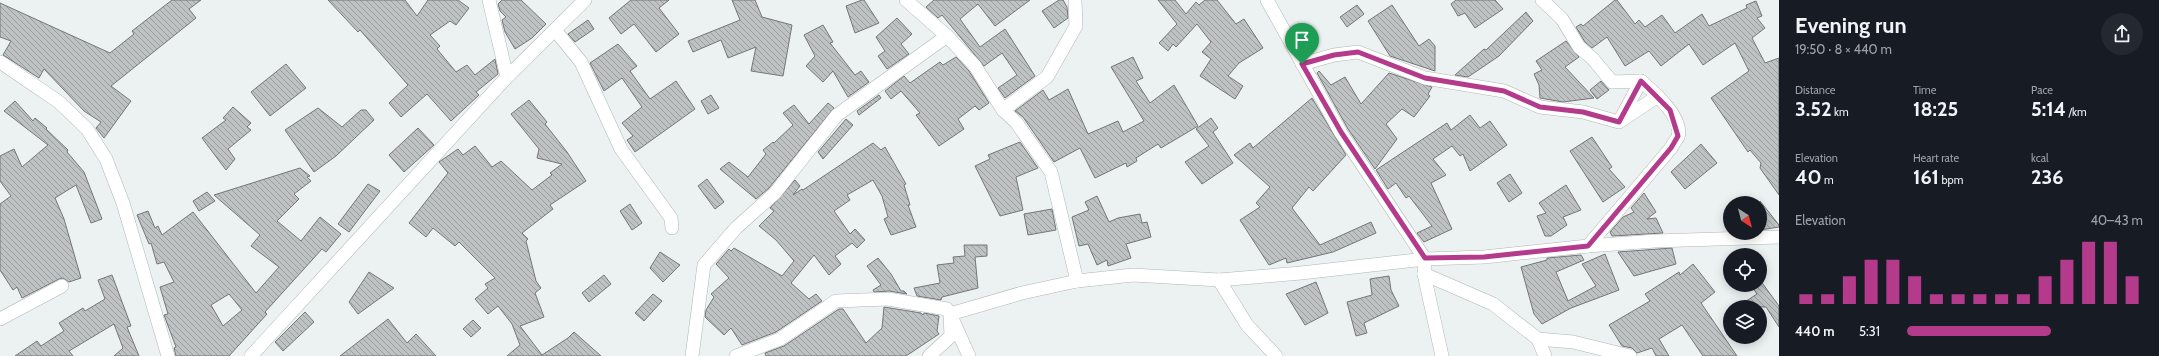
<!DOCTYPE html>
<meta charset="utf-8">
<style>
body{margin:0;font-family:Cabin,sans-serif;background:#242831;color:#f1f3f6;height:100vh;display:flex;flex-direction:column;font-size:15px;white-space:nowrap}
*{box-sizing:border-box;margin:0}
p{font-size:13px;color:#9ea1a6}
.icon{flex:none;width:22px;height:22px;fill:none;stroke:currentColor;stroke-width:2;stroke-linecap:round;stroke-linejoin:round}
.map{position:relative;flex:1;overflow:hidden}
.sheet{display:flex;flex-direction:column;background:#171b24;width:380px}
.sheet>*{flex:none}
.needle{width:26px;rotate:144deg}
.controls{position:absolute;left:1723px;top:196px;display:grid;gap:8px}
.controls a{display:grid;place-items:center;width:44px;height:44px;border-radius:50%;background:#171b24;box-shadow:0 2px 10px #0003;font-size:20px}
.pin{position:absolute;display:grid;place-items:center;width:34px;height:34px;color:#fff;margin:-41px -17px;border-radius:50% 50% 50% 0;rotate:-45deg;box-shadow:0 0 4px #0007}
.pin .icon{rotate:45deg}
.round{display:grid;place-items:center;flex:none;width:42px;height:42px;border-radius:21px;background:#242831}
.head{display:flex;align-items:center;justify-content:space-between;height:68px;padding:0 16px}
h1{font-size:22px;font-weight:700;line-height:30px}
.stats{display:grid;grid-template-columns:repeat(3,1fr);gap:6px;height:68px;padding:4px 16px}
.stats div{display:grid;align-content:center}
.stats b{font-size:20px;font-weight:700}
.stats small{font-size:11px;font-weight:400}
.stats p{font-size:11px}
.chart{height:112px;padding:8px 16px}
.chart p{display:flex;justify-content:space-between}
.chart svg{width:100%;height:72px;margin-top:4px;stroke:#b43a8c;stroke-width:6}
ul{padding:0 16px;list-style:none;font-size:13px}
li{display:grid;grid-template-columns:64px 48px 1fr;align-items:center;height:30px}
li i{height:10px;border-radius:5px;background:#b43a8c}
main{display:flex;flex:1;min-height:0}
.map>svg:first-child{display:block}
</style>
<main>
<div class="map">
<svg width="1779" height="356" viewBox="0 0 1779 356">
<defs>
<pattern id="building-back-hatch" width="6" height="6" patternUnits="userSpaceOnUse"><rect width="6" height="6" fill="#bec2c2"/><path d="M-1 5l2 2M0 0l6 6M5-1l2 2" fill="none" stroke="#9b9e9e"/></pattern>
</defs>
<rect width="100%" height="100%" fill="#ecf1f1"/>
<g fill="url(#building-back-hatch)" stroke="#737777" fill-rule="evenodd">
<path d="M172 0H201L189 9 196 18 111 86 131 101 104 138 96 128 101 122 84 111 44 69 39 78 3 55 11 41 0 37V3L110 53 134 34 132 31Z"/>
<path d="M328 0H405L417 16 428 0H458L469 8 456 25 450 21 430 35 440 46 437 49 456 72 467 65 475 75 495 59 498 74 476 92 479 95 451 121 427 94 401 117 389 103 408 85 360 30 358 32Z"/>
<path d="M502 0H521L546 24 532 38 515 49 505 32 502 20 506 17 500 11 498 4Z"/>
<path d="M631 0H669L659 8 679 34 656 52 634 24 621 34 609 18Z"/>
<path d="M732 0H755L762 17 792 25 783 76 751 71 756 47 728 58 721 40 693 52 688 41 740 20Z"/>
<path d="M862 0H864L879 23 855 33 846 6Z"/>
<path d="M934 0H1030L995 26 978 4 960 19 980 47 1005 29 1035 76 1005 98 998 88 1017 75 1002 53 984 66 942 15 938 18 926 7Z"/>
<path d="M1059 0H1063L1067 7 1068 18 1054 28 1042 11Z"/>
<path d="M1158 0H1175L1186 14 1196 2 1199 5 1205 0H1217L1236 24 1244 19 1263 48 1239 63 1228 76 1243 86 1235 99 1200 76 1211 59 1202 52 1211 42 1197 24 1176 47 1173 44 1168 51 1159 43 1177 24Z"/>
<path d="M1456 0H1495L1503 9 1475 28 1465 13 1458 16 1451 4Z"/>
<path d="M1615 0H1617L1635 24 1639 20 1645 27 1662 15 1675 33 1702 14 1709 26 1747 8 1746 5 1756 1 1762 16 1757 18 1765 28 1752 38 1765 63 1779 58V195L1760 168 1761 163 1750 150 1748 152 1711 98 1749 71 1735 43 1703 65 1689 44 1661 66 1649 51 1625 66 1607 37 1592 48 1585 42 1576 27 1581 24 1583 26Z"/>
<path d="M1357 5 1364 14 1347 27 1340 17Z"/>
<path d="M1392 5 1419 46 1429 39 1435 46V71L1390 56 1368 21Z"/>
<path d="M1526 12 1533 21 1499 56 1468 77 1455 75 1484 49 1486 50Z"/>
<path d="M897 18 912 34 901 44 909 54 887 69 878 56 885 51 876 37Z"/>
<path d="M588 20 594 29 575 42 568 34Z"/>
<path d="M823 25 833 42 830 43 855 75 861 71 869 82 848 97 833 71 823 82 806 66 815 56 804 35Z"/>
<path d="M1566 41 1579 57 1565 67 1594 98 1563 102 1540 98 1539 85 1534 74 1542 70 1536 61Z"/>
<path d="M618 44 637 66 630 71 650 99 676 81 695 109 635 152 627 140 633 136 622 123 642 107 622 78 604 91 590 63Z"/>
<path d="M956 57 969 71 989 103 979 110 975 106 958 119 964 129 939 146 916 115 920 113 901 91 891 99 885 91 904 76 910 83 940 62 943 65Z"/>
<path d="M1133 57 1143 78 1136 81 1150 103 1174 85 1198 126 1161 148 1158 144 1136 158 1137 161 1127 167 1126 163 1095 178 1080 148 1054 162 1023 117 1015 111 1043 90 1049 100 1068 89 1088 134 1118 121 1123 132 1144 121 1111 67Z"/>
<path d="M286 64 306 88 270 116 251 92Z"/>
<path d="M1319 71 1331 85 1345 77 1361 104 1389 73 1432 87 1428 94 1430 96 1414 117 1402 109 1386 124 1397 139 1375 169 1348 129 1317 73Z"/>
<path d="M1601 81 1609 90 1597 99 1590 90Z"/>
<path d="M711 95 719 108 708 114 701 101Z"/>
<path d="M879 95 881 98 859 115 857 111Z"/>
<path d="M1312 98 1346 155 1313 191 1309 187 1292 208 1320 245 1371 222 1376 233 1333 252 1287 263 1286 258 1269 265 1240 220 1260 207 1256 203 1270 187 1234 155 1250 143 1253 148Z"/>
<path d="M529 100 547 122 545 124 567 152 586 181 550 205 553 209 522 233 528 239 526 241 536 281 541 288 535 293 544 317 520 326 542 355 568 338 574 332 601 356H507L520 345 512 324 498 306 488 314 475 299 488 288 485 284 495 278 459 242 455 246 433 228 426 237 409 223 448 173 439 162 458 149 463 155 475 146 492 167 501 161 532 190 552 175 550 173 562 164 537 158 539 149 511 114Z"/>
<path d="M15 101 33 121 35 118 47 128 46 129 68 150 67 152 84 172 102 219 91 223 76 185 55 198 64 219 81 278 69 282 63 278 59 279 22 298 17 287 13 290 0 270V204L11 196 0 181V156L14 149 22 167 48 145 4 111Z"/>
<path d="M828 103 834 108 769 188 756 199 720 169 729 162 748 177 766 154 763 150 773 142 774 143 793 125 783 113 794 105 809 124Z"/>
<path d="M233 107 251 123 247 127 251 130 228 149 235 159 226 170 202 138 226 120 223 118Z"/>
<path d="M318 108 342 127 361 110H366L374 120 336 156 314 172 285 130Z"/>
<path d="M1470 115 1480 128 1490 121 1507 145 1470 171 1463 154 1460 156 1452 146 1433 159 1446 175 1431 183 1452 229 1424 242 1417 233 1432 226 1409 196 1406 198 1396 183 1388 189 1376 170 1447 123 1451 130Z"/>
<path d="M1211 118 1218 128 1213 132 1233 163 1202 184 1185 162 1209 146 1196 129Z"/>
<path d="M846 119 853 125 823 159 818 152Z"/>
<path d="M418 128 434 145 404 172 389 155Z"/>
<path d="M1592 137 1612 167 1609 169 1625 187 1603 202 1570 151Z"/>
<path d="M1020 142 1038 168 1016 177 1023 210 1000 216 975 166 990 159 988 155Z"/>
<path d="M873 143 881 150 885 147 906 184 904 185 910 205H908L916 227 891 235 884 219 888 217 882 196 873 180 847 195 850 200 834 211 850 234 855 229 865 240 857 248 852 243 835 256 841 264 829 275 814 255 791 283 809 299 816 294 822 301 776 332 742 345 731 328 724 335 705 317 706 310 714 297 711 294 729 278 716 264 729 249 731 251 734 248 782 276 794 261 776 240 759 226 774 211 770 208 795 180 800 186 793 195 802 189 803 190Z"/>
<path d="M1701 144 1717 163 1685 189 1671 172Z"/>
<path d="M300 168 310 176 307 177 311 181 294 194 299 199 277 221 301 241 320 217 341 234 326 252 322 249 265 312 267 314 229 356H176L174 348 176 347 164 315 168 314 160 287 174 282 164 262 157 264 151 243 149 244 137 215 148 211 155 228 158 226 162 235 193 212 256 293 279 267 251 246 260 235 214 195ZM229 294 242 310 223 326 211 305Z"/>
<path d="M1510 174 1522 193 1509 202 1497 183Z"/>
<path d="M707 179 724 202 715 209 698 186Z"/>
<path d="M368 184 380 191 349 232 338 224Z"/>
<path d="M1566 185 1581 210 1563 217 1567 225 1551 236H1545L1537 216 1546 213 1539 203Z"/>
<path d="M207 192 215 201 199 211 193 201Z"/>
<path d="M1644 193 1656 212 1647 219 1656 218 1663 233 1612 236 1610 232 1623 217 1634 212 1631 208Z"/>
<path d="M1097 196 1109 222 1118 218 1140 214 1142 223 1147 222 1151 237 1126 244 1131 258 1108 266 1107 260 1097 265 1088 244 1079 246 1072 217 1089 210 1085 202Z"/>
<path d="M1760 201 1779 225V227L1760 230Z"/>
<path d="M630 204 642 223 632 230 620 211Z"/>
<path d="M1052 209 1056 230 1028 235 1024 214Z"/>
<path d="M964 245H987V256L975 257 978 288 942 297 941 300 917 296 914 288 940 283 937 265 954 263 953 257 965 256Z"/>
<path d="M1672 248 1676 264 1634 276 1618 252Z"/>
<path d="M660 252 680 265 663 282 650 268Z"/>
<path d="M1605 254 1619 290 1571 308 1542 324 1534 314 1521 267 1547 260V258L1581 255 1584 260 1556 272 1568 301 1596 286 1582 264Z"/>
<path d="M878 258 891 274 901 291H904L907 294 889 291 874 292 873 290 881 285 867 266Z"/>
<path d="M1693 264 1715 292 1701 303 1737 356H1703L1682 325 1659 339 1669 356H1656L1652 348 1637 353 1632 348 1622 346 1609 325 1650 301 1645 294 1679 272 1680 275Z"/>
<path d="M369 272 394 288 358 314 349 302Z"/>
<path d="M112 275 131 326 127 327 139 356H114L123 348 114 324 69 351 73 356H15L37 341 41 346 64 331 59 323 83 308 85 311 105 299 98 280Z"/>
<path d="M604 275 611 284 589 302 582 293Z"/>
<path d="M1389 276 1391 290 1399 306 1364 323 1367 333 1356 336 1347 302 1372 295 1370 279Z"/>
<path d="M1760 280 1779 306V327L1766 307H1737L1757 294 1751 285H1760Z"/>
<path d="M1316 282 1328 313 1305 325 1286 294Z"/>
<path d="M653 294 662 301 644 321 635 313Z"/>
<path d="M884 307 921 313 923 315 924 313 939 316 937 331 939 334 906 356H766L765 353 784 346 839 309H843L866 343 882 328Z"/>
<path d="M305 312 314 322 283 351 275 342Z"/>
<path d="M388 319 407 343 416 334 436 356H340Z"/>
<path d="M473 320 481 328 471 337 463 329Z"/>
</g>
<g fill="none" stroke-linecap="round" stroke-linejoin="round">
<g stroke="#b2b6b6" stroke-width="14">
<g id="street">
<path d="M489 0 507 77"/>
<path d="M906 0 947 36 975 66 1003 110"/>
<path d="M1075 0 1076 26 1047 77 1003 110 1016 122 1051 172 1077 281"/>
<path d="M1267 0 1341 133 1425 259 1424 274 1493 304 1538 339 1573 342 1630 356"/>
<path d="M1542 0 1562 19 1579 47 1593 59 1612 82 1641 81C1654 92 1684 118 1678 137 1676 140 1673 144 1671 148L1588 246"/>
<path d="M555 30 581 62 621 149 671 218 672 228"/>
<path d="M0 62 59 102 87 129 106 159 123 203 168 356"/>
<path d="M1302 64 1334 55 1358 52 1425 78 1504 91 1540 107 1583 112 1619 122 1658 96"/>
<path d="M1620 120 1641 81"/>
<path d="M1424 274 1442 356"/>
<path d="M1219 280 1247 325 1276 356"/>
<path d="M0 319 62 286"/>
<path d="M1538 339 1545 356"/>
<path d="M251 356 507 77 585 0"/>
<path d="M692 356 704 265 736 228 775 193 837 115 947 36"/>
<path d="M736 356 780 339 836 301 888 299 947 309 950 314 1022 293 1077 281 1133 275 1219 280 1301 273 1425 259 1484 257 1588 246 1655 241 1779 237"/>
<path d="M929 356 951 336 950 314 969 356"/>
</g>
</g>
<use href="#street" stroke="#fff" stroke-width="13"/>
</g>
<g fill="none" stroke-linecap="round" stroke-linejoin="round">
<g stroke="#fff" stroke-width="8">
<path id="route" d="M1358 52 1425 78 1504 91 1540 107 1583 112 1619 122 1641 81 1670 110 1678 136 1671 148 1588 246 1484 257 1425 258 1341 132 1302 64 1334 55Z"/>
</g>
<use href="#route" stroke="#b43a8c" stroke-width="5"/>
</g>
</svg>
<div class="controls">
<a><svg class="needle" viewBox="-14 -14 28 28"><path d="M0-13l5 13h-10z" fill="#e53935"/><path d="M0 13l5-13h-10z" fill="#9ea1a6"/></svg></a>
<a><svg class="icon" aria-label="locate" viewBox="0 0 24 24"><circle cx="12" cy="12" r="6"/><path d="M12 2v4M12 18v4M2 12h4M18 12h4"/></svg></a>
<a><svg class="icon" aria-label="layers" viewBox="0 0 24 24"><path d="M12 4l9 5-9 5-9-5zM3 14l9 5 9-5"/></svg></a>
</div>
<div class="pin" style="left:1302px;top:64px;background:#1e9e55"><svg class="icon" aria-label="arrive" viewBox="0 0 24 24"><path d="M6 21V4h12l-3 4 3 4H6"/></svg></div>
</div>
<section class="sheet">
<div class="head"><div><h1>Evening run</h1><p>19:50 · 8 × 440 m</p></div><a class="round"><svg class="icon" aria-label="share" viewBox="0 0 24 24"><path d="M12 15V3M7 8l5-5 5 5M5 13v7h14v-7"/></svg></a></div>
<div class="stats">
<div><p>Distance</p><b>3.52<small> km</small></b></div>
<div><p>Time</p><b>18:25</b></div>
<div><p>Pace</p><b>5:14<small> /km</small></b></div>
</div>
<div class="stats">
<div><p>Elevation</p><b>40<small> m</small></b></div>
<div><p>Heart rate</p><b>161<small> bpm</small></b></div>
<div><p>kcal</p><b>236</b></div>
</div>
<div class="chart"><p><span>Elevation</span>40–43 m</p>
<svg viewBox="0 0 160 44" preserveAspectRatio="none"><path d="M5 44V38M15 44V38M25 44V27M35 44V17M45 44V17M55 44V27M65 44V38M75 44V38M85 44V38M95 44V38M105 44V38M115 44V27M125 44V17M135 44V6M145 44V6M155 44V27"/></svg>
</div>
<ul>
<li><b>440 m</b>5:31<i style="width:61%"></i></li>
</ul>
</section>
</main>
